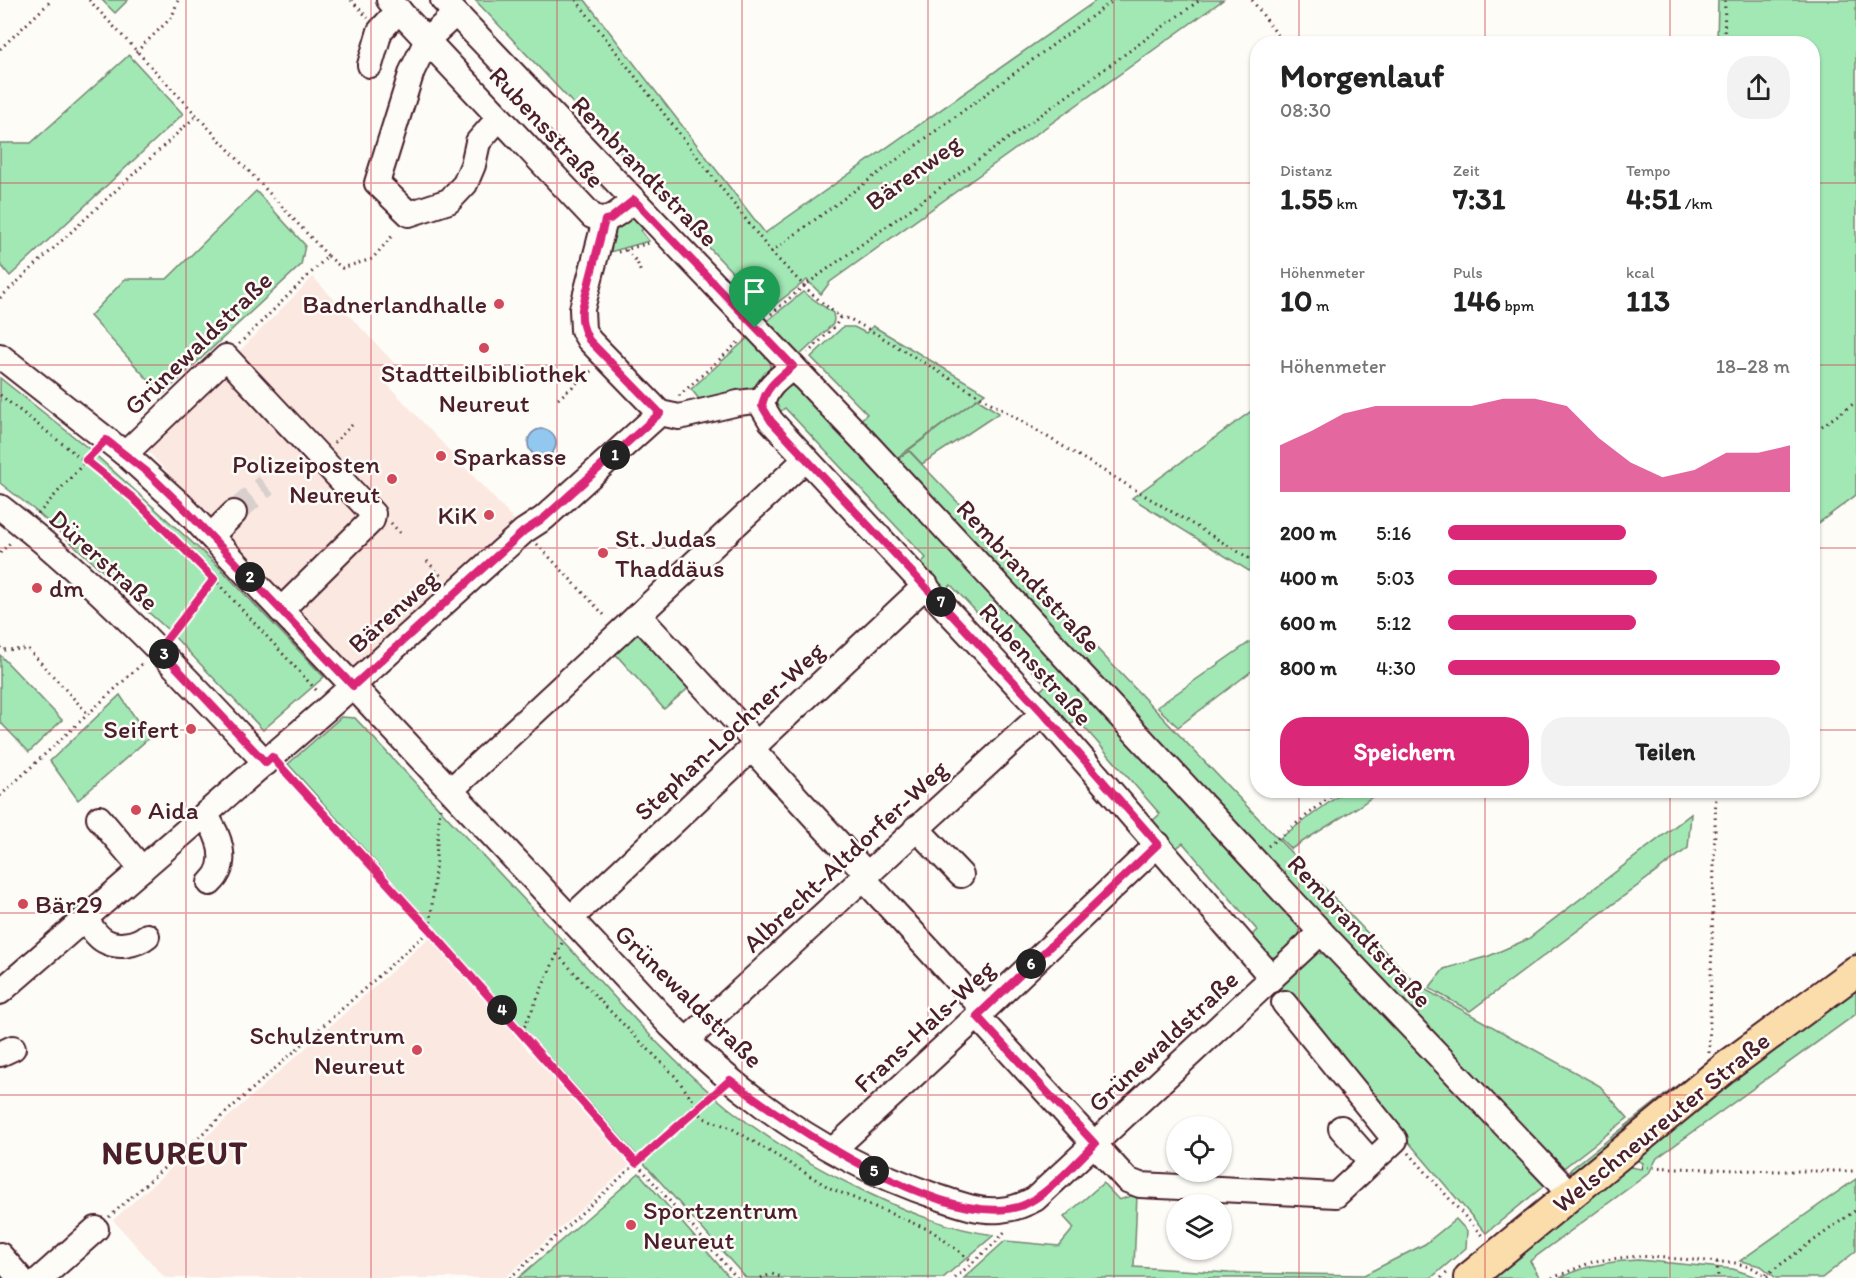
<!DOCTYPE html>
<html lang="de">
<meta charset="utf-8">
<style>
body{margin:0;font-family:Itim,sans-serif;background:#f2f2f2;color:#222;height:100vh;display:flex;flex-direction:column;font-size:22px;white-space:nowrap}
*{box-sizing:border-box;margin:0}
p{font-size:20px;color:#767676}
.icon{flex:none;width:33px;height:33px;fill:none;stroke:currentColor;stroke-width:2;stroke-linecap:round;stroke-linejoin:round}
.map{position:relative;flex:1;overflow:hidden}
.drawer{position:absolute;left:1250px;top:36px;width:570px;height:762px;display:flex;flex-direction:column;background:#fff;border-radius:24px;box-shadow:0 2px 4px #0004}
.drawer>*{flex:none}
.buttons{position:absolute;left:1166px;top:1116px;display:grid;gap:12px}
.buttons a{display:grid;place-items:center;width:66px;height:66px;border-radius:50%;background:#fff;box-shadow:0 2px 4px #0004;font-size:30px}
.pin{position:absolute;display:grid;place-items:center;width:51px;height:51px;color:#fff;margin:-62px -26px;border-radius:50% 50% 50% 0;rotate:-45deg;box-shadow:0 0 6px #0007}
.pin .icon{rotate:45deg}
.km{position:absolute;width:30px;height:30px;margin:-15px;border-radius:50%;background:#222;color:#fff;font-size:16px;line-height:30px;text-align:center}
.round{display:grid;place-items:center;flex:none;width:63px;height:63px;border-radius:24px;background:#f2f2f2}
.headline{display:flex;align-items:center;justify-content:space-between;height:102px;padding:0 30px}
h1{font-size:33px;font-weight:800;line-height:45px}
.stats{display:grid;grid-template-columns:repeat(3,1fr);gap:9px;height:102px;padding:6px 30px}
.stats div{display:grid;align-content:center}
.stats b{font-size:30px;font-weight:800}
.stats small{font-size:16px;font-weight:400}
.stats p{font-size:16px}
.chart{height:168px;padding:12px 30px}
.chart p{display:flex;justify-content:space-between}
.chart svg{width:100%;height:108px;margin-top:6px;fill:#db2777;opacity:.7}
.button{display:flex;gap:12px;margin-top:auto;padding:12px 30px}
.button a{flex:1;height:69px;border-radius:24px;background:#db2777;color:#fff;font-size:24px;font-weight:800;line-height:69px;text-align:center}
.button a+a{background:#f2f2f2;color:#222}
ul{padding:0 30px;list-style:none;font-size:20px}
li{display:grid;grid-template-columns:96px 72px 1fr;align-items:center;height:45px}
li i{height:15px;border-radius:8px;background:#db2777}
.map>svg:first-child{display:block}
</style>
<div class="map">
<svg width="1856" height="1278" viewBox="0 0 1856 1278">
<rect width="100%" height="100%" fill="#fdfcf7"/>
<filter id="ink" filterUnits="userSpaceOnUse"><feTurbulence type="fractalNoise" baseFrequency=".0167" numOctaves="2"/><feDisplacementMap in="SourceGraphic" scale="12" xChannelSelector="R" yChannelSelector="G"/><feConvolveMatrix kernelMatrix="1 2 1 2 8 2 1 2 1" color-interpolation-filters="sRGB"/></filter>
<g filter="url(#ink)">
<g fill="#fbe9e1">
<path d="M313 277 396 365 391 380 388 385 517 523 353 676 144 447Z"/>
<path d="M430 937 631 1164 505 1278H165L113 1220Z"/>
</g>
<g fill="#a2e8b5" stroke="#768470" stroke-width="1.5">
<path d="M102 0H128L115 13Z"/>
<path d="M475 0H585L765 233 1097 0H1223L830 282 821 294 807 280 768 310 681 218 687 211 665 188 659 194Z"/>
<path d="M1718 0H1856V495L1812 528V44L1717 43Z"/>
<path d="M129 55 183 114 10 276 0 264V143H31Z"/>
<path d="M256 191 305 245 301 265 162 395 90 316 125 279H167Z"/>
<path d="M630 218 642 221 646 225 641 231 649 241 603 254 612 228Z"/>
<path d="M803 292 833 313 834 319 833 324 797 358 765 327 767 321Z"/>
<path d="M873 326 985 393 891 462 857 423 867 414 811 357 843 327H854L866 333Z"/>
<path d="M751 335C757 343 769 353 770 362 774 388 722 399 703 404L691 389Z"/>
<path d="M0 378 88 448 217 565 324 677 263 730 167 629 37 512 0 483Z"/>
<path d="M789 385 801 390 1300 926 1299 936 1277 958 1264 955 1249 938 1257 930 1183 843 1174 850 1151 822 1160 814 1077 719 1068 726 1038 693 1046 685 951 585 943 592 918 566 926 558 785 408 776 415 773 400Z"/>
<path d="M977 399 999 413 922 464 909 450Z"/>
<path d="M1257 407V576L1132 498Z"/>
<path d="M909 451 1417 985 1600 1086 1628 1118 1561 1170 892 462Z"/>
<path d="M638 627 691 686 664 709 612 650Z"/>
<path d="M1257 637V667L1178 727 1157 707Z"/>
<path d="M0 655 62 720 29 752 0 722Z"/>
<path d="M120 695 149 738 78 800 50 761Z"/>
<path d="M341 717 355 718C419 787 484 857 549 926 607 988 662 1054 727 1107 771 1142 819 1170 870 1194 910 1213 950 1229 994 1235L943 1278H746L288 764Z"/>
<path d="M1345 791H1380L1361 805 1291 849 1280 838Z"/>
<path d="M1691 814 1688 848 1470 1011 1429 988 1444 969 1489 956 1528 939Z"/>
<path d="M1316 953 1326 954 1545 1185 1486 1233 1275 985Z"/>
<path d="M1856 953V961L1579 1170 1569 1172 1571 1169 1671 1090Z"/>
<path d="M1856 985V1014L1657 1158 1649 1173 1530 1261 1540 1278H1486L1624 1166 1641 1169 1643 1163 1632 1158Z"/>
<path d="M639 1173 730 1278H518Z"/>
<path d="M1856 1179V1251L1822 1278H1776L1761 1266 1740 1261Z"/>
<path d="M1103 1183 1119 1200 1137 1194 1134 1267 1229 1273 1364 1275 1425 1244 1456 1219 1467 1231 1466 1248 1431 1278H964L1005 1241 1059 1246 1074 1228 1064 1217Z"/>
<path d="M1638 1260 1733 1269 1759 1278H1560C1584 1266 1610 1261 1638 1260Z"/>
</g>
<circle fill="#92c7f0" stroke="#7584a1" stroke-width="1.5" cx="542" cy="443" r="14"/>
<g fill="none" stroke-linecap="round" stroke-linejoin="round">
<path stroke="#d9d0ce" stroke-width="24" stroke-dasharray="24 12" stroke-linecap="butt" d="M234 513 266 485"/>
<g stroke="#4a1f2b" stroke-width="28">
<g id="minor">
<path d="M389 0 592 216C610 225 620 211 634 200"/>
<path d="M443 0 863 440 1321 932 1557 1180 1569 1195"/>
<path d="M455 14 427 40 412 71 377 183 409 214 449 201 465 184 473 165 478 142 499 118"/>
<path d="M370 65 380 31 399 10"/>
<path d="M605 220 582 309 583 330 589 340 660 413 679 417 738 403 763 400"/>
<path d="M0 356 125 454 181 505 353 686 670 1025C699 1054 730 1081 764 1106 816 1145 876 1176 938 1197 958 1204 979 1212 1000 1210 1013 1209 1024 1205 1035 1199L1321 932"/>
<path d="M793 367C779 378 765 387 762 406L771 421 1043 713 1272 978"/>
<path d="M125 454 226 357 373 514 372 520 281 610"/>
<path d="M0 507C97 582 182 673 266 763"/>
<path d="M211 536 234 513"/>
<path d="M638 615 757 744"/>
<path d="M752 749 867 874"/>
<path d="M451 790 806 459"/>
<path d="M205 815C219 834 231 864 210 883"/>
<path d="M99 818 142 869"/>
<path d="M916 828 961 875"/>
<path d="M863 878 984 1010"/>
<path d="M571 918 926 585"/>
<path d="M85 919C90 926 97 937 105 941 117 948 136 945 147 936"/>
<path d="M0 992 330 706 524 531 544 518 660 413"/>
<path d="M977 1016 1127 1180 1140 1185 1336 1195 1395 1140 1284 1003"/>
<path d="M686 1041 1043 713"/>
<path d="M0 1054 13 1048"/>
<path d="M1341 1128 1371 1162"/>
<path d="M833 1150 984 1010 1158 844"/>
<path d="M0 1255 20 1278"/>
<path d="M41 1278 96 1229"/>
</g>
</g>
<g stroke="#4a1f2b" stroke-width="34">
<path id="major" d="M1469 1278 1726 1067 1856 971"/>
</g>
<g stroke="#4a1f2b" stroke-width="3" stroke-dasharray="1.5 4.5" stroke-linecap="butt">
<path d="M89 0 328 256 239 344"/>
<path d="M351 0 368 18"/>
<path d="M576 0 771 252 813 295 840 317 836 325 808 353"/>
<path d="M1252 0 1284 44"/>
<path d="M1724 44 1725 0"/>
<path d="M0 49 52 0"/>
<path d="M136 52 172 17 178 0"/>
<path d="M626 250 637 262 641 273"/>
<path d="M618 252 649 243"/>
<path d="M771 252 1114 0"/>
<path d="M328 256 342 268 372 259 393 235"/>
<path d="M0 298 196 116"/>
<path d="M771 314 804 286 1200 0"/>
<path d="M840 317 850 319 868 329 1257 563"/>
<path d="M0 395 133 499 214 579 318 692"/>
<path d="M679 396 741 340"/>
<path d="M558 399 591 371"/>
<path d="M1812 433 1856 402"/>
<path d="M334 443 354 423"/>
<path d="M38 514 92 454"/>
<path d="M391 523 400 533"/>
<path d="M537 544 607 618"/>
<path d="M0 553 11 542"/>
<path d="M427 561 443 578"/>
<path d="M171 634 219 573"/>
<path d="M0 647 2 650 28 649 88 714"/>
<path d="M285 771 522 1032 737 1278"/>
<path d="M0 796 144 662"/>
<path d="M1268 846 1339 790"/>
<path d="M557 954 605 1006 675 1076 692 1099 696 1109 704 1118 731 1128 830 1188 932 1231 973 1262"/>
<path d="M522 1032 562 943 565 939"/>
<path d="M1709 1053 1716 790"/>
<path d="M1409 1153 1484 1238"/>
<path d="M1641 1167 1778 1171H1856"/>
<path d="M109 1217 430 930 440 808"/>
<path d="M1717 1262 1718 1278"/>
<path d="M1766 1275 1856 1210"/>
<path d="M510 1278 715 1092"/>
<path d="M761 1278 772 1274 784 1278"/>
<path d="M955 1278 997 1241 1006 1230"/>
<path d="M1441 1278 1448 1272"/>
<path d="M1552 1278 1595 1261 1638 1256 1735 1263 1753 1268 1769 1278"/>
</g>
<use href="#minor" stroke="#fdfcf7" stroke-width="24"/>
<use href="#major" stroke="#faddab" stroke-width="30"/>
</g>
</g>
<g fill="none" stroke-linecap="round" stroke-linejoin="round" filter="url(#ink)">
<g stroke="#fff" stroke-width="12">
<path id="route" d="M634 200 793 366C779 378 765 387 762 406L771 421 1043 713 1158 844 977 1016 1095 1144C1076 1162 1045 1198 1021 1206 946 1231 789 1125 730 1080L636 1163 430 930 272 757 266 763 159 649 214 579 133 498 86 460 106 440 147 472 181 505 353 686 524 531 544 518 660 413 589 340C583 329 581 321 582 309L605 220 610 219Z"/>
</g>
<use href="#route" stroke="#db2777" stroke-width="8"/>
</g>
<path fill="none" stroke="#d1495b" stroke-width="1.5" stroke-opacity="0.55" d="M186 0V1278M371 0V1278M557 0V1278M742 0V1278M928 0V1278M1114 0V1278M1299 0V44M1485 0V44M1670 0V44M0 183H1257M1812 183H1856M0 365H1257M1812 365H1856M0 548H1257M1812 548H1856M0 730H1257M1812 730H1856M1299 790V1278M1485 790V1278M1670 790V1278M0 913H1856M0 1095H1856"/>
<g fill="#d1495b" stroke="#fdfcf7" stroke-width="2">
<circle cx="499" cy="304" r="6"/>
<circle cx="484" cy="348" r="6"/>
<circle cx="441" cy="456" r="6"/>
<circle cx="392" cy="479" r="6"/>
<circle cx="489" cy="515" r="6"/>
<circle cx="603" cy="553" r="6"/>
<circle cx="37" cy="588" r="6"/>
<circle cx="191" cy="729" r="6"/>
<circle cx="136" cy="810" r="6"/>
<circle cx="23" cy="904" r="6"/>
<circle cx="417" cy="1050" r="6"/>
<circle cx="631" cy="1225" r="6"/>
</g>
<g text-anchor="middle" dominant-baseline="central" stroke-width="5" stroke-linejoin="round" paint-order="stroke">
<g font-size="26" fill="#4a1f2b" stroke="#fdfcf7">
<text transform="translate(547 127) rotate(47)">Rubensstraße</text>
<text transform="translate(645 171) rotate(46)">Rembrandtstraße</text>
<text transform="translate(913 172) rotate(-36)">Bärenweg</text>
<text transform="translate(198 343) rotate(-44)">Grünewaldstraße</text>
<text transform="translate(104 560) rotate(42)">Dürerstraße</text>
<text transform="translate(1029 576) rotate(47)">Rembrandtstraße</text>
<text transform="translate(393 611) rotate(-42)">Bärenweg</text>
<text transform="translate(1036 664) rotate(48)">Rubensstraße</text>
<text transform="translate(729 731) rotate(-43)">Stephan-Lochner-Weg</text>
<text transform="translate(845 856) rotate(-43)">Albrecht-Altdorfer-Weg</text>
<text transform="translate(1360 931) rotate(47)">Rembrandtstraße</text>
<text transform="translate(689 996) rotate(44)">Grünewaldstraße</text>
<text transform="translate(924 1026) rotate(-43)">Frans-Hals-Weg</text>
<text transform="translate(1163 1041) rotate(-43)">Grünewaldstraße</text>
<text transform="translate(1661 1122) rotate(-39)">Welschneureuter Straße</text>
</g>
<g font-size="26" fill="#4a1f2b" stroke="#fdfcf7" text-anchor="start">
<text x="487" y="304" text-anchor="end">Badnerlandhalle</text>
<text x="484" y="373" text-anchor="middle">Stadtteilbibliothek<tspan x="484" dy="30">Neureut</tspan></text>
<text x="453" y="456">Sparkasse</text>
<text x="380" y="464" text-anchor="end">Polizeiposten<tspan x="380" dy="30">Neureut</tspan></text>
<text x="477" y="515" text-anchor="end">KiK</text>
<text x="615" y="538">St. Judas<tspan x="615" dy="30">Thaddäus</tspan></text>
<text x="49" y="588">dm</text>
<text x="179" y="729" text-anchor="end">Seifert</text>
<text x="148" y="810">Aida</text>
<text x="35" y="904">Bär29</text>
<text x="405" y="1035" text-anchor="end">Schulzentrum<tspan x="405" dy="30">Neureut</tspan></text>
<text x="643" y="1210">Sportzentrum<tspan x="643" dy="30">Neureut</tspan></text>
</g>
<g font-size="32" font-weight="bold" letter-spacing="1.5" fill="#4a1f2b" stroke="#fdfcf7">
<text x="175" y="1153">NEUREUT</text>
</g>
</g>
</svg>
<div class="buttons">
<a><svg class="icon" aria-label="locate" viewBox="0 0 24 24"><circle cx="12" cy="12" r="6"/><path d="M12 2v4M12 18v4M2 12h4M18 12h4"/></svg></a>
<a><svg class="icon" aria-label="layers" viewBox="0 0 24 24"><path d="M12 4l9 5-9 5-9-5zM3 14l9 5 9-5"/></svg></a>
</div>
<div class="pin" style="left:755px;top:328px;background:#1e9e55"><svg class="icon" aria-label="arrive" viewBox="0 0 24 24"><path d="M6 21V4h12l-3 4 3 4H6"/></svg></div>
<b class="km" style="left:615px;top:455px">1</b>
<b class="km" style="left:250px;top:577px">2</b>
<b class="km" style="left:164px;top:654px">3</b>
<b class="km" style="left:502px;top:1010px">4</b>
<b class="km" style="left:874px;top:1171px">5</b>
<b class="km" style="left:1031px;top:964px">6</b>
<b class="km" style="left:941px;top:602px">7</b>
<section class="drawer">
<div class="headline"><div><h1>Morgenlauf</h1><p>08:30</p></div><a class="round"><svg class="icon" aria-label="share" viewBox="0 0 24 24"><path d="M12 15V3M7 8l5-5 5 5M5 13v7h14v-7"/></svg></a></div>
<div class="stats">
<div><p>Distanz</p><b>1.55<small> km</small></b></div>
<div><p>Zeit</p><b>7:31</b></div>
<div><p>Tempo</p><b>4:51<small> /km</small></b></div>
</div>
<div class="stats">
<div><p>Höhenmeter</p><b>10<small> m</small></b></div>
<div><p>Puls</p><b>146<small> bpm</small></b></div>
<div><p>kcal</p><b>113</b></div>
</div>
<div class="chart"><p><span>Höhenmeter</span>18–28 m</p>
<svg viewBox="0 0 160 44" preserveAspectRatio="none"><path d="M0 44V25L10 19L20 12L30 9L40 9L50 9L60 9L70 6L80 6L90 9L100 22L110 32L120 38L130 35L140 28L150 28L160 25V44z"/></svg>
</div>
<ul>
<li><b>200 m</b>5:16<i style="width:52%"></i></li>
<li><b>400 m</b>5:03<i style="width:61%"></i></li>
<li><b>600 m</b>5:12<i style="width:55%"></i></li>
<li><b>800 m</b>4:30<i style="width:97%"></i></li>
</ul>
<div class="button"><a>Speichern</a><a>Teilen</a></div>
</section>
</div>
